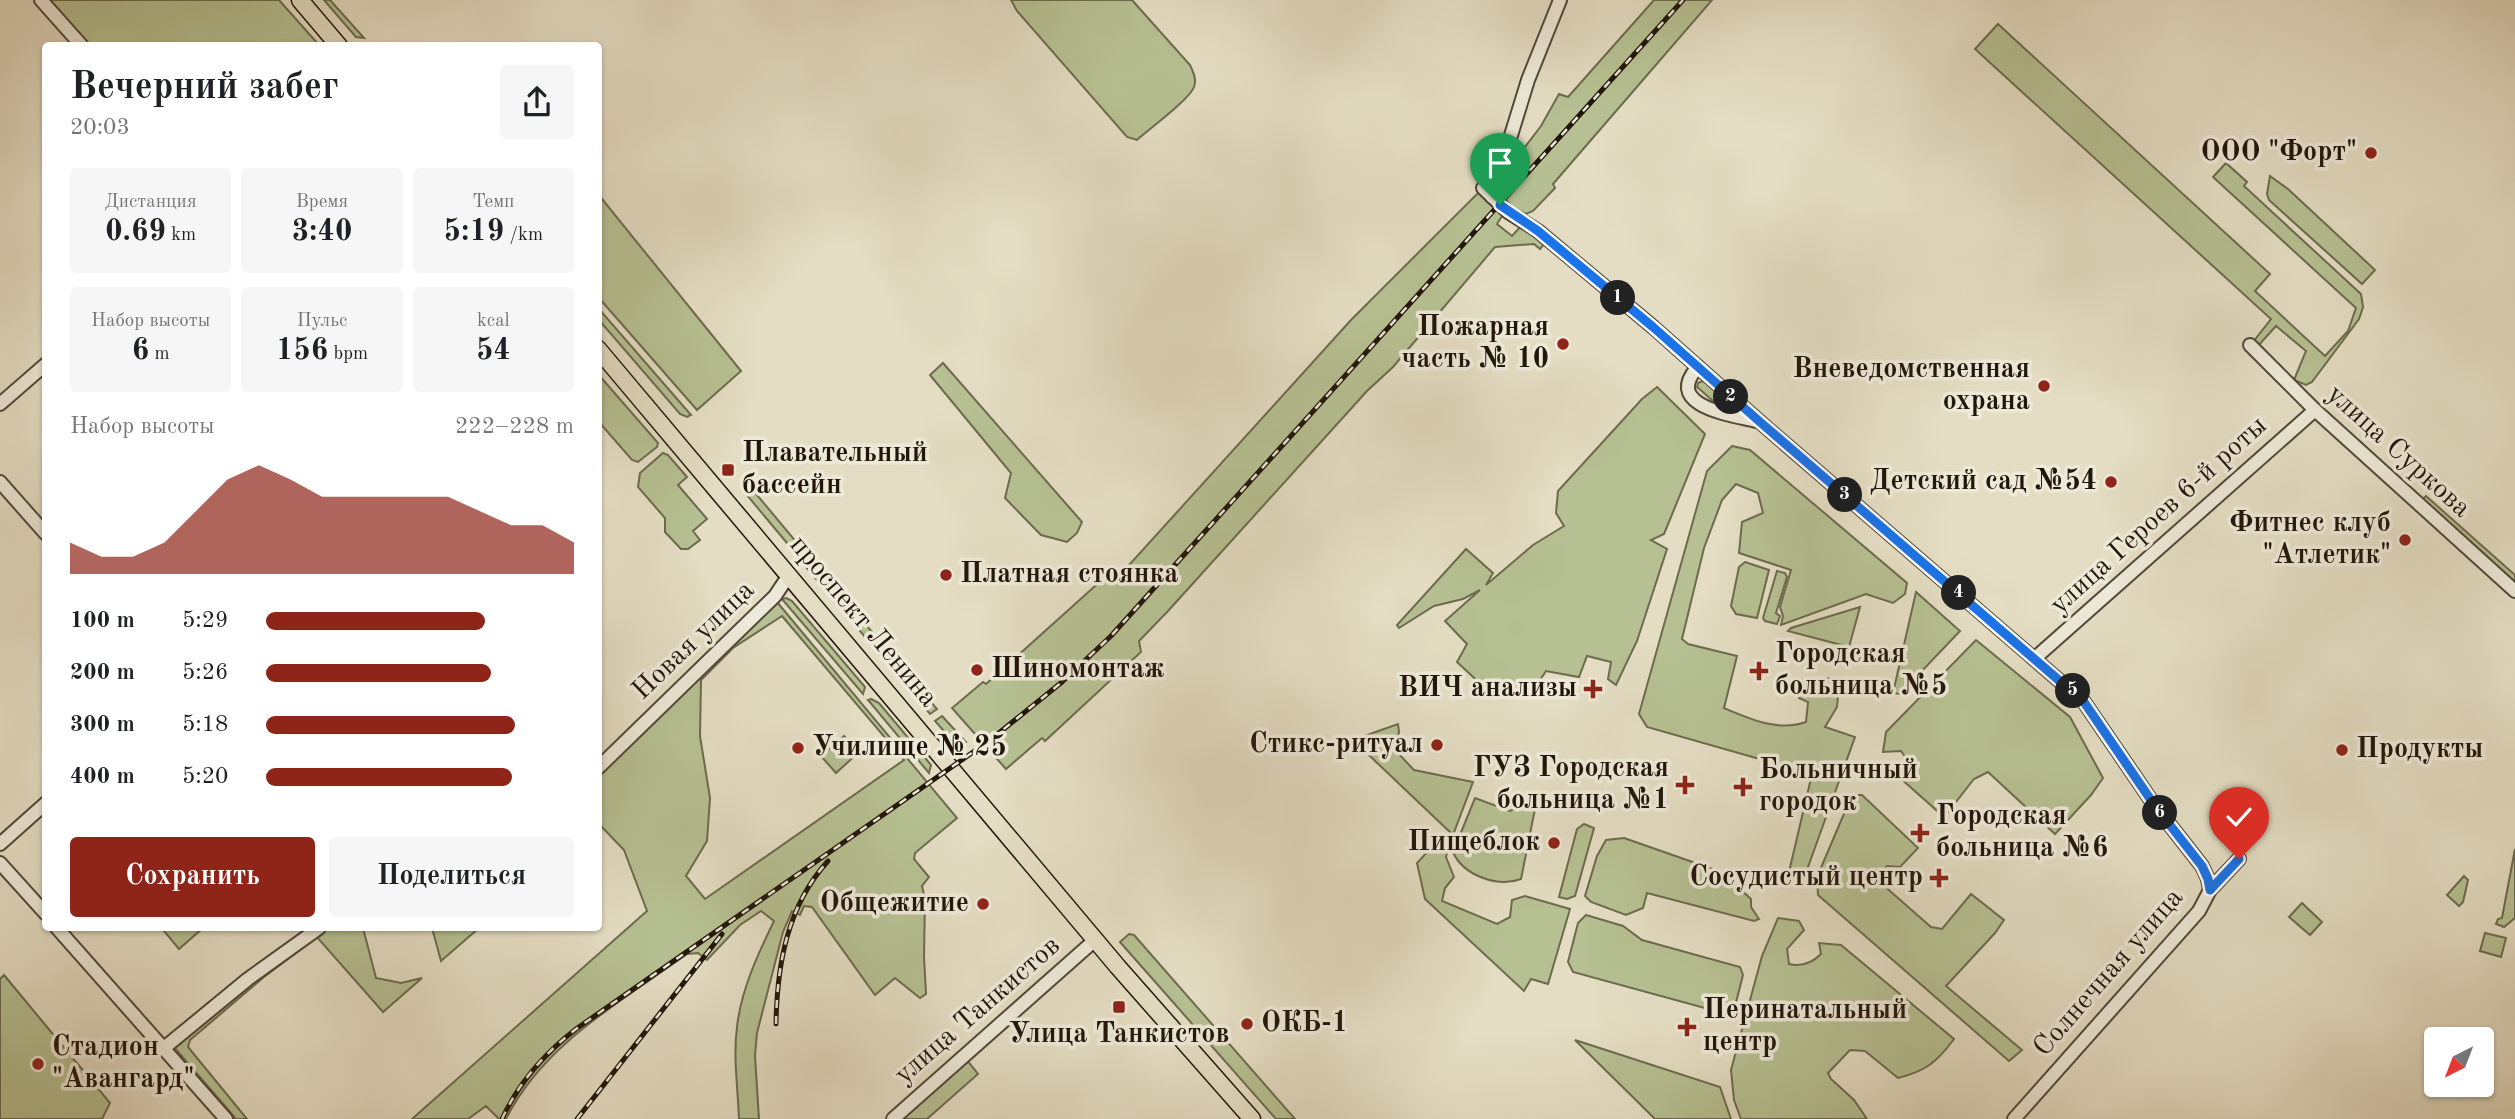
<!DOCTYPE html>
<html lang="ru">
<meta charset="utf-8">
<style>
body{margin:0;font-family:"Old Standard TT",serif;background:#f6f6f6;color:#202124;height:100vh;display:flex;flex-direction:column;font-size:26px;white-space:nowrap}
*{box-sizing:border-box;margin:0}
p{font-size:23px;color:#757577}
.icon{flex:none;width:38px;height:38px;fill:none;stroke:currentColor;stroke-width:2;stroke-linecap:round;stroke-linejoin:round}
.map{position:relative;flex:1;overflow:hidden}
.sheet{position:absolute;left:42px;top:42px;width:560px;height:889px;display:flex;flex-direction:column;background:#fff;border-radius:7px;box-shadow:0 2px 5px #0004}
.sheet>*{flex:none}
.needle{width:46px;rotate:222deg}
.fabs{position:absolute;left:2424px;top:1027px;display:grid;gap:14px}
.fabs a{display:grid;place-items:center;width:70px;height:70px;border-radius:7px;background:#fff;box-shadow:0 2px 5px #0004;font-size:35px}
.pin{position:absolute;display:grid;place-items:center;width:60px;height:60px;color:#fff;margin:-72px -30px;border-radius:50% 50% 50% 0;rotate:-45deg;box-shadow:0 0 7px #0007}
.pin .icon{rotate:45deg}
.km{position:absolute;width:35px;height:35px;margin:-18px;border-radius:50%;background:#222;color:#fff;font-size:19px;line-height:35px;text-align:center}
.round{display:grid;place-items:center;flex:none;width:74px;height:74px;border-radius:7px;background:#f6f6f6}
.summary{display:flex;align-items:center;justify-content:space-between;height:119px;padding:0 28px}
h1{font-size:38px;font-weight:700;line-height:52px}
.stats{display:grid;grid-template-columns:repeat(3,1fr);gap:10px;height:119px;padding:7px 28px}
.stats div{display:grid;align-content:center;border-radius:7px;background:#f6f6f6;text-align:center}
.stats b{font-size:30px;font-weight:700}
.stats small{font-size:19px;font-weight:400}
.stats p{font-size:19px}
.chart{height:196px;padding:14px 28px}
.chart p{display:flex;justify-content:space-between}
.chart svg{width:100%;height:126px;margin-top:7px;fill:#8f2418;opacity:.7}
.button{display:flex;gap:14px;margin-top:auto;padding:14px 28px}
.button a{flex:1;height:80px;border-radius:7px;background:#8f2418;color:#fff;font-size:28px;font-weight:700;line-height:80px;text-align:center}
.button a+a{background:#f6f6f6;color:#202124}
ul{padding:0 28px;list-style:none;font-size:23px}
li{display:grid;grid-template-columns:112px 84px 1fr;align-items:center;height:52px}
li i{height:18px;border-radius:9px;background:#8f2418}
.map>svg:first-child{display:block}
</style>
<div class="map">
<svg width="2515" height="1119" viewBox="0 0 2515 1119">
<rect width="100%" height="100%" fill="#e4ddc3"/>
<filter id="stains"><feTurbulence type="fractalNoise" baseFrequency=".00286" numOctaves="4"/><feColorMatrix values="0 0 0 0 .2 0 0 0 0 .09 0 0 0 0 .02 0 0 0 .5 -.17"/></filter>
<radialGradient id="worn" r=".72"><stop offset=".6" stop-color="#630" stop-opacity="0"/><stop offset="1" stop-color="#630" stop-opacity=".3"/></radialGradient>
<g fill="#b6c092" stroke="#6c6b4e" stroke-width="2" fill-rule="evenodd">
<path d="M46 0H279L319 45H87Z"/>
<path d="M324 0H330L364 38 356 37Z"/>
<path d="M1011 0H1132L1190 65C1193 72 1197 79 1194 87 1189 100 1149 129 1137 140L1127 137 1017 11Z"/>
<path d="M1654 0H1712L1553 184 1555 188 1533 211 1526 214 1512 207 1487 184 1491 179 1488 164 1508 169 1541 126 1559 94 1568 97Z"/>
<path d="M1998 24 2270 274 2255 291 2325 356 2348 331 2356 308 2213 177 2226 163 2247 182 2244 186 2361 294 2363 307 2359 319 2312 382 2306 385 2294 380 2306 351 2276 326 2258 346 2253 342 2271 319 1975 49Z"/>
<path d="M2270 176 2288 189 2375 270 2362 284 2269 200 2267 194Z"/>
<path d="M1479 192 1504 213 1497 224 1512 236 1522 225 1545 243 1540 249 1534 244 1495 247 1393 367 1367 391 1168 611 1139 641 1141 652 1045 741 1042 738 1006 769 952 708 983 682 986 684 1114 569 1121 574 1351 320Z"/>
<path d="M598 194 741 371 697 410 599 298Z"/>
<path d="M598 309H599L691 415 687 417 680 414 599 320Z"/>
<path d="M943 363 1082 522 1077 533 1067 542 1041 535 1005 498 1011 473 930 375Z"/>
<path d="M598 374 658 443 657 447 638 462 632 460 599 422Z"/>
<path d="M1705 380 1726 399 1720 407 1697 387 1698 383Z"/>
<path d="M1657 387 1705 434 1664 534 1651 540 1667 549 1637 641 1616 685 1608 679 1611 662 1587 656 1579 677 1546 671 1531 694 1485 688 1457 662 1467 644 1445 621 1480 590 1463 599 1434 606 1399 628 1397 625 1466 549 1493 573 1486 585 1533 545 1564 526 1556 513 1558 491 1642 399Z"/>
<path d="M1732 446 1750 450 1907 583 1905 594 1893 603 1866 594 1781 625 1783 616 1780 607 1791 570 1739 553 1742 522 1763 513 1758 493 1736 484 1722 500 1704 548 1682 639 1688 644 1737 656 1724 708C1750 719 1778 732 1806 722L1808 702 1799 698 1800 680 1830 678 1839 684 1837 707 1825 727 1855 737 1804 878 1799 883 1793 880 1789 872 1812 774 1647 727 1639 714 1707 471Z"/>
<path d="M663 453 668 455 687 477 678 485 707 519 693 531 700 540 688 549H681L665 532V518L638 487 640 473Z"/>
<path d="M752 489 803 550 797 555 746 494Z"/>
<path d="M2426 496 2515 575V584L2422 500Z"/>
<path d="M807 555 937 709 930 714 801 561Z"/>
<path d="M1745 562 1769 570 1757 618 1736 614 1731 606 1739 567Z"/>
<path d="M1777 571 1785 573 1787 577 1776 613 1780 616 1777 624 1765 621 1763 618Z"/>
<path d="M1916 592 1960 631 1900 694 1893 693Z"/>
<path d="M786 598 792 601 865 687 863 694 782 599Z"/>
<path d="M777 602 957 818 915 853 914 859 929 877 922 886 925 899 924 957 926 994 920 998 895 978 875 995 812 907 804 906 800 915 792 911 783 932 757 1033 755 1056 759 1119H739C738 1089 733 1057 737 1027 741 990 758 954 774 921L761 911 740 925 707 960 698 953 687 954C622 1001 543 1044 506 1119H499L486 1106 468 1119H412L647 911 624 850 599 824V776ZM782 616 904 760 705 899 686 876 707 841 710 798 700 736 701 680 733 648Z"/>
<path d="M1860 607 1849 647 1788 631 1791 628Z"/>
<path d="M1976 640 2070 717 2103 778 2091 795 2055 834 1988 772 1974 779 1944 817 1899 777 1908 761 1901 751 1883 752 1886 732Z"/>
<path d="M871 699 879 703 931 765 929 773 868 700Z"/>
<path d="M942 716 966 742 958 747 935 721Z"/>
<path d="M1398 724 1399 732 1395 750 1414 770 1473 782 1453 835 1353 740Z"/>
<path d="M844 736 859 752 836 773 821 756Z"/>
<path d="M1526 794 1536 804 1521 879C1497 888 1463 875 1453 852L1475 798 1510 811 1519 806Z"/>
<path d="M1852 795H1862L1918 848 1900 867 1887 866 1878 874 1882 884 1931 927 1942 929 1971 894 2004 920 1995 933 1946 986 2022 1050 2009 1061 1818 895 1817 877Z"/>
<path d="M1584 824 1594 828 1575 896 1567 899 1559 897 1577 829Z"/>
<path d="M1443 835 1451 837 1446 857 1454 877 1445 888 1442 901 1497 924 1510 917 1512 900 1525 896 1570 909 1548 984 1531 979 1524 991 1425 899 1417 863Z"/>
<path d="M1624 838 1721 872 1751 899V907L1759 919 1754 921 1647 893 1643 908 1626 915 1591 902 1585 896 1597 856 1606 840Z"/>
<path d="M2515 849V918L2504 927 2496 924 2498 919 2502 918Z"/>
<path d="M2464 876 2468 880 2463 902 2459 906 2447 895Z"/>
<path d="M2302 903 2322 922 2310 935 2289 917Z"/>
<path d="M1586 915 1623 926 1642 940 1740 967 1743 975 1734 1010 1727 1014 1720 1012 1721 1003 1714 1001 1712 1010 1573 972 1568 962 1578 923Z"/>
<path d="M1778 918 1799 921 1804 930 1787 949 1789 964C1802 967 1812 963 1821 954L1819 943 1841 945 1954 1039C1937 1062 1926 1071 1898 1078L1865 1051 1850 1050 1828 1073 1831 1079 1854 1100 1867 1119H1741L1734 1100 1731 1070 1762 956Z"/>
<path d="M168 928H203L179 949 164 931Z"/>
<path d="M327 928H363L376 978 401 983 422 978 383 1012 317 937 264 977 190 1040 188 1047 247 1119H236L173 1046 222 1005Z"/>
<path d="M432 928H479L441 961Z"/>
<path d="M2485 933 2506 938 2501 957 2480 951Z"/>
<path d="M1129 934 1134 935 1295 1119H1276L1120 942Z"/>
<path d="M4 975 110 1103 102 1119H0V979Z"/>
<path d="M1575 1040 1720 1087 1731 1119H1655Z"/>
<path d="M967 1060 978 1074 927 1119H901Z"/>
</g>
<g fill="none" stroke-linecap="round" stroke-linejoin="round">
<g stroke="#524839" stroke-width="16">
<g id="minor">
<path d="M41 0 82 46"/>
<path d="M1483 188 1508 212 1538 231 1653 327 1760 422 2084 702 2155 806 2202 866 2208 879 2210 890"/>
<path d="M1492 197 1528 80 1560 0"/>
<path d="M2250 345 2315 410 2515 591"/>
<path d="M1698 367C1662 406 1732 415 1756 421"/>
<path d="M0 404 46 364"/>
<path d="M0 482 46 534"/>
<path d="M2034 659 2315 410"/>
<path d="M598 768 775 596 789 575"/>
<path d="M0 844 46 803"/>
<path d="M0 863 46 914"/>
<path d="M57 928 226 1119"/>
<path d="M164 1048 248 979 319 928"/>
<path d="M893 1119 1095 940"/>
<path d="M2014 1119 2199 911 2210 890 2239 859"/>
</g>
</g>
<g stroke="#22160b" stroke-width="19">
<g id="major">
<path d="M300 0 339 46"/>
<path d="M598 349 1118 967 1252 1119"/>
</g>
</g>
<use href="#minor" stroke="#ede9d8" stroke-width="12"/>
<use href="#major" stroke="#e4ddc3" stroke-width="16"/>
<g stroke="#22160b" stroke-width="5">
<g id="rail">
<path d="M776 1024C777 965 787 906 828 861"/>
<path d="M502 1119C519 1082 544 1054 576 1029L989 741 1062 682 1111 636 1683 0"/>
<path d="M577 1119 722 934"/>
</g>
</g>
<use href="#rail" stroke="#ede9d8" stroke-width="2.5" stroke-dasharray="8" stroke-linecap="butt"/>
</g>
<g fill="none" stroke-linecap="round" stroke-linejoin="round">
<g stroke="#fff" stroke-width="14">
<path id="route" d="M1500 205 1538 231 1653 327 1760 422 2084 702 2155 806 2202 866 2208 879 2210 890 2239 859"/>
</g>
<use href="#route" stroke="#1a73e8" stroke-width="9"/>
</g>
<g fill="#8f2418" stroke="#ede9d8" stroke-width="2.5">
<circle cx="2371" cy="153" r="7"/>
<circle cx="1563" cy="344" r="7"/>
<circle cx="2044" cy="386" r="7"/>
<rect x="721" y="463" width="14" height="14" rx="3.5"/>
<circle cx="2111" cy="482" r="7"/>
<circle cx="2405" cy="540" r="7"/>
<circle cx="946" cy="575" r="7"/>
<circle cx="977" cy="670" r="7"/>
<path d="M1755.5 660.5h7v7h7v7h-7v7h-7v-7h-7v-7h7z"/>
<path d="M1589.5 678.5h7v7h7v7h-7v7h-7v-7h-7v-7h7z"/>
<circle cx="1437" cy="745" r="7"/>
<circle cx="798" cy="748" r="7"/>
<circle cx="2342" cy="750" r="7"/>
<path d="M1681.5 774.5h7v7h7v7h-7v7h-7v-7h-7v-7h7z"/>
<path d="M1739.5 776.5h7v7h7v7h-7v7h-7v-7h-7v-7h7z"/>
<path d="M1916.5 822.5h7v7h7v7h-7v7h-7v-7h-7v-7h7z"/>
<circle cx="1554" cy="843" r="7"/>
<path d="M1935.5 867.5h7v7h7v7h-7v7h-7v-7h-7v-7h7z"/>
<circle cx="983" cy="904" r="7"/>
<rect x="1112" y="1000" width="14" height="14" rx="3.5"/>
<circle cx="1247" cy="1024" r="7"/>
<path d="M1683.5 1016.5h7v7h7v7h-7v7h-7v-7h-7v-7h7z"/>
<circle cx="38" cy="1064" r="7"/>
</g>
<g text-anchor="middle" dominant-baseline="central" stroke-width="7" stroke-linejoin="round" paint-order="stroke">
<g font-size="28" font-weight="bold" fill="#22160b" stroke="#ede9d8" text-anchor="end">
<text x="2357" y="153">ООО "Форт"</text>
<text x="1549" y="328">Пожарная<tspan x="1549" dy="32">часть № 10</tspan></text>
<text x="2030" y="370">Вневедомственная<tspan x="2030" dy="32">охрана</tspan></text>
<text x="742" y="454" text-anchor="start">Плавательный<tspan x="742" dy="32">бассейн</tspan></text>
<text x="2097" y="482">Детский сад №54</text>
<text x="2391" y="524">Фитнес клуб<tspan x="2391" dy="32">"Атлетик"</tspan></text>
<text x="960" y="575" text-anchor="start">Платная стоянка</text>
<text x="1775" y="655" text-anchor="start">Городская<tspan x="1775" dy="32">больница №5</tspan></text>
<text x="991" y="670" text-anchor="start">Шиномонтаж</text>
<text x="1577" y="689">ВИЧ анализы</text>
<text x="1423" y="745">Стикс-ритуал</text>
<text x="812" y="748" text-anchor="start">Училище № 25</text>
<text x="2356" y="750" text-anchor="start">Продукты</text>
<text x="1669" y="769">ГУЗ Городская<tspan x="1669" dy="32">больница №1</tspan></text>
<text x="1759" y="771" text-anchor="start">Больничный<tspan x="1759" dy="32">городок</tspan></text>
<text x="1936" y="817" text-anchor="start">Городская<tspan x="1936" dy="32">больница №6</tspan></text>
<text x="1540" y="843">Пищеблок</text>
<text x="1923" y="878">Сосудистый центр</text>
<text x="969" y="904">Общежитие</text>
<text x="1703" y="1011" text-anchor="start">Перинатальный<tspan x="1703" dy="32">центр</tspan></text>
<text x="1261" y="1024" text-anchor="start">ОКБ-1</text>
<text x="1119" y="1035" text-anchor="middle">Улица Танкистов</text>
<text x="52" y="1048" text-anchor="start">Стадион<tspan x="52" dy="32">"Авангард"</tspan></text>
</g>
<g font-size="28" fill="#22160b" stroke="#ede9d8">
<text transform="translate(2398 452) rotate(42)">улица Суркова</text>
<text transform="translate(2159 516) rotate(-42)">улица Героев 6-й роты</text>
<text transform="translate(863 622) rotate(50)">проспект Ленина</text>
<text transform="translate(694 641) rotate(-44)">Новая улица</text>
<text transform="translate(2109 973) rotate(-49)">Солнечная улица</text>
<text transform="translate(978 1011) rotate(-41)">улица Танкистов</text>
</g>
</g>
<rect width="100%" height="100%" filter="url(#stains)"/>
<rect width="100%" height="100%" fill="url(#worn)"/>
</svg>
<div class="fabs">
<a><svg class="needle" viewBox="-14 -14 28 28"><path d="M0-13l5 13h-10z" fill="#e53935"/><path d="M0 13l5-13h-10z" fill="#757577"/></svg></a>
</div>
<div class="pin" style="left:1500px;top:205px;background:#1e9e55"><svg class="icon" aria-label="arrive" viewBox="0 0 24 24"><path d="M6 21V4h12l-3 4 3 4H6"/></svg></div>
<div class="pin" style="left:2239px;top:859px;background:#d93025"><svg class="icon" aria-label="check" viewBox="0 0 24 24"><path d="M5 12l5 5 9-10"/></svg></div>
<b class="km" style="left:1618px;top:298px">1</b>
<b class="km" style="left:1731px;top:397px">2</b>
<b class="km" style="left:1845px;top:495px">3</b>
<b class="km" style="left:1959px;top:593px">4</b>
<b class="km" style="left:2073px;top:691px">5</b>
<b class="km" style="left:2160px;top:813px">6</b>
<section class="sheet">
<div class="summary"><div><h1>Вечерний забег</h1><p>20:03</p></div><a class="round"><svg class="icon" aria-label="share" viewBox="0 0 24 24"><path d="M12 15V3M7 8l5-5 5 5M5 13v7h14v-7"/></svg></a></div>
<div class="stats">
<div><p>Дистанция</p><b>0.69<small> km</small></b></div>
<div><p>Время</p><b>3:40</b></div>
<div><p>Темп</p><b>5:19<small> /km</small></b></div>
</div>
<div class="stats">
<div><p>Набор высоты</p><b>6<small> m</small></b></div>
<div><p>Пульс</p><b>156<small> bpm</small></b></div>
<div><p>kcal</p><b>54</b></div>
</div>
<div class="chart"><p><span>Набор высоты</span>222–228 m</p>
<svg viewBox="0 0 160 44" preserveAspectRatio="none"><path d="M0 44V33L10 38L20 38L30 33L40 22L50 11L60 6L70 11L80 17L90 17L100 17L110 17L120 17L130 22L140 27L150 27L160 33V44z"/></svg>
</div>
<ul>
<li><b>100 m</b>5:29<i style="width:71%"></i></li>
<li><b>200 m</b>5:26<i style="width:73%"></i></li>
<li><b>300 m</b>5:18<i style="width:81%"></i></li>
<li><b>400 m</b>5:20<i style="width:80%"></i></li>
</ul>
<div class="button"><a>Сохранить</a><a>Поделиться</a></div>
</section>
</div>
